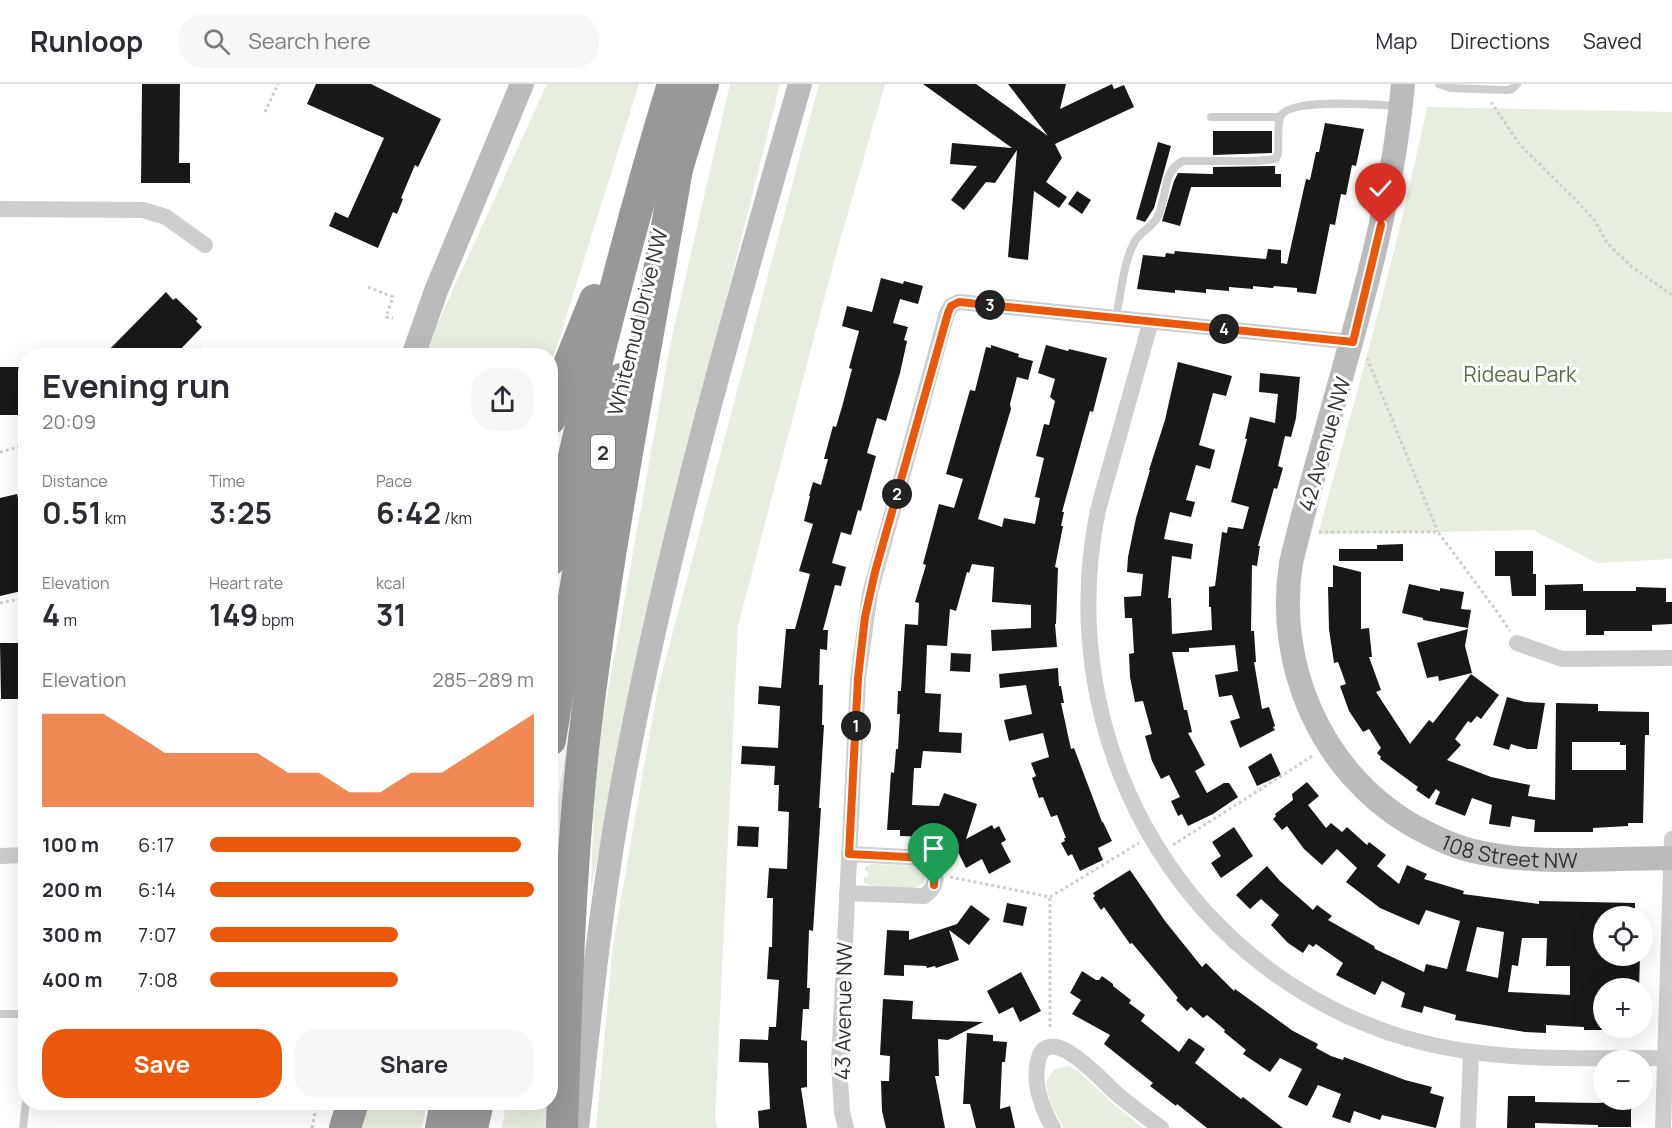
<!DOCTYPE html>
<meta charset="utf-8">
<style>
body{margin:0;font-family:Manrope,sans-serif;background:#f7f7f7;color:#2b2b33;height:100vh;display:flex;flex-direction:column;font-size:22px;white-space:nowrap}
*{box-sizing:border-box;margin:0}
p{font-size:20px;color:#7c7c81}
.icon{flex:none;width:33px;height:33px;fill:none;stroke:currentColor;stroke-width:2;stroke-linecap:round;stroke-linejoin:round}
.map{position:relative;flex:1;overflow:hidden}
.details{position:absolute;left:18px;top:264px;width:540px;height:762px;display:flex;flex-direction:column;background:#fff;border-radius:24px;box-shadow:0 6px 24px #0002}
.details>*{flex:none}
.fabs{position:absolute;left:1593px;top:822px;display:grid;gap:12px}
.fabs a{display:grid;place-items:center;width:60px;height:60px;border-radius:50%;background:#fff;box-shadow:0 6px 24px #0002;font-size:30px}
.pin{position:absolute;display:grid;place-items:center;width:51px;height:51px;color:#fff;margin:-62px -26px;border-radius:50% 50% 50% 0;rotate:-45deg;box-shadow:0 0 6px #0007}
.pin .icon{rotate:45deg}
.km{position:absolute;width:30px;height:30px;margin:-15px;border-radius:50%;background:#222;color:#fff;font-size:16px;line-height:30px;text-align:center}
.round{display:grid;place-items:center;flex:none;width:63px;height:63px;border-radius:24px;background:#f7f7f7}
.head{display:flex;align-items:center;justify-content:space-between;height:102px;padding:0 24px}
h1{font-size:33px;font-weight:700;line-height:45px}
.metrics{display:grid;grid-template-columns:repeat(3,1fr);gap:9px;height:102px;padding:6px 24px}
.metrics div{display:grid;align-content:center}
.metrics b{font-size:30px;font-weight:700}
.metrics small{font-size:16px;font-weight:400}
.metrics p{font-size:16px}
.chart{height:168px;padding:12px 24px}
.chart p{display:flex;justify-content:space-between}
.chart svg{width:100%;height:108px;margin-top:6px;fill:#ea580c;opacity:.7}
.button{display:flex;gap:12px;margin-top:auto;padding:12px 24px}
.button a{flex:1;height:69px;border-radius:24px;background:#ea580c;color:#fff;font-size:24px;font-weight:700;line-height:69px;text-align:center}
.button a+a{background:#f7f7f7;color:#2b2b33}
ul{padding:0 24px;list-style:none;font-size:20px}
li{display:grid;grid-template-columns:96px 72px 1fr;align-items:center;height:45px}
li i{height:15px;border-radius:8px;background:#ea580c}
header{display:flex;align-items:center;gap:36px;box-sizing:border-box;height:84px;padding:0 30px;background:#fff;border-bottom:2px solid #e1e1e2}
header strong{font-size:28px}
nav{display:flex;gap:33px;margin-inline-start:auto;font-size:21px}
.search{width:420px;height:54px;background:#f7f7f7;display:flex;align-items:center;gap:15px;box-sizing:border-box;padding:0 21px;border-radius:24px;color:#7c7c81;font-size:22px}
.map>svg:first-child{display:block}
</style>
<header>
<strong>Runloop</strong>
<div class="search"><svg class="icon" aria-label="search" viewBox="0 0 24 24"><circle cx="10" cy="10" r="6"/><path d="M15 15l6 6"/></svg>Search here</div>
<nav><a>Map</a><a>Directions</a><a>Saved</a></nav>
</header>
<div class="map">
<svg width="1672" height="1044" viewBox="0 0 1672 1044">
<rect width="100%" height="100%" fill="#fff"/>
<g fill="#e7eddf">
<path d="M547 0H639L551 281 550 272H427L435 245Z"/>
<path d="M730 0H780L665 458 591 805 595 680 671 257Z"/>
<path d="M819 0H885L835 174 738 541 715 1036 718 1044H596L613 861 657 608Z"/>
<path d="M1427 23 1672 28V475L1597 479 1533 446 1318 450C1357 308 1397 167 1427 23Z"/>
<path d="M569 648 552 1044H502L506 1019 550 1018 551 757Z"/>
<path d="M872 780 920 782 926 788C931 813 884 802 869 801L864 798V793H868V787H865V783Z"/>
<path d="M1068 982 1077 986 1109 1016 1143 1044H1064C1056 1030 1046 1014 1046 997L1054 986Z"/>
<path d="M369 1019H427L422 1044H361Z"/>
</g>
<g fill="#181818" fill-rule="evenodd">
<path d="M142 0H180L179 79H190V99H141Z"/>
<path d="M316 0H371L441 35 418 83 415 81 401 114 403 115 397 130 393 128 378 164 329 142 335 128 348 134 384 54 307 20Z"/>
<path d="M923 0H976L1048 52 1008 0H1066L1060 25 1112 0 1114 5 1124 1 1134 23 1055 60 1062 74 1046 98 1067 113 1059 124 1034 107 1028 176 1013 174 1008 173 1017 66 995 99 986 98 964 126 951 116 977 82 950 80 952 59 1012 64Z"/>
<path d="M1325 39 1364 45 1356 82 1352 81 1346 111 1341 110 1335 141 1330 140 1316 210 1297 208V204L1274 202 1273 204 1253 202V205L1229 203V207L1206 205V209L1175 206V209L1137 205 1143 171 1165 173 1166 169 1174 170 1175 167 1266 175 1268 165 1281 166V179L1287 180 1306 95 1310 96 1316 68H1319Z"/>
<path d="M1213 47H1272V69L1213 71Z"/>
<path d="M1158 58 1171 62 1154 124 1145 138 1136 135Z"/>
<path d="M1275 82V90H1281V103H1191L1180 142 1162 137 1174 97 1178 89 1213 90V83Z"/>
<path d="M1077 107 1091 116 1082 130 1068 120Z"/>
<path d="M881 194 903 200 904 197 923 202 918 220 900 215 893 239 908 243 904 256 907 257 900 289 886 337 877 334 867 369 876 372 861 427 858 426 851 451 841 448 832 479 846 483 841 502 835 501 823 546H828L827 566 820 565 819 601H823L822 641H824L819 724H821L813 847 809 846 807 904H810L809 925H803L801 956 807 957V1003L801 1004 807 1044H759L758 1027 770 1025 768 979 739 978 740 955 768 956 769 943H776L779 896 767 895 769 863H772L773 814H767L769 784 787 785 789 728 778 727 779 701H774L775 682 741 680 742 662 778 664 780 622 758 620 759 602 781 604 786 545H795L810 490 799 487 813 440 804 437 810 412H809L813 398 821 401 828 375H824L833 342 836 343 842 323 852 285 849 284 859 247 842 242 847 222 872 228Z"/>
<path d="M166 208 173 216 176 214 198 235 196 237 202 243 174 272H103Z"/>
<path d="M991 261 1019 270 1018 273 1033 277 1028 296 1017 293 1010 320 1011 325 978 435 1002 443 1004 434 1035 440 1040 414 1035 413 1044 374 1036 372 1044 340 1049 341 1055 317 1050 313 1055 295 1038 289 1046 261 1068 267 1069 265 1107 274 1093 328 1090 327 1062 428H1064L1061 442H1063L1055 483 1058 484 1056 540H1055L1057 563 992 567 991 546 1031 544V521L992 518 994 483 972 480 969 489 967 488 956 527 950 525 947 562 927 561 925 609 941 610 939 648 962 649 961 669 923 667 921 684H914L912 721 939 722 944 709 977 720 966 755 992 741 994 745 999 742 1006 756 1001 759 1011 778 989 790 982 775 966 784 954 760 933 753 900 752V746H887L891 688 894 689 896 665H898L900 630H897L898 607H901L905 540 918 541 919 519 915 518 926 481 923 480 939 420 954 424 963 395 946 390 970 306 975 307 986 263 991 264Z"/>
<path d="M1178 278 1232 292 1226 312 1213 309 1199 361 1215 366 1210 385 1196 381 1186 416 1195 418 1191 433 1170 428 1164 455 1193 460 1191 475 1172 472 1168 514H1171L1172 550 1212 546 1211 523H1209V503L1215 502 1222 448 1227 449 1228 443 1243 445 1249 423 1231 418 1247 355H1245L1250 333 1275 339 1278 310 1259 308 1260 289 1300 293 1296 334 1291 353 1285 352 1278 382 1283 384 1277 405 1274 404 1258 462H1260L1257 482 1252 481 1251 547H1254L1256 578H1254L1262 625 1269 623 1275 642 1273 643 1275 646 1240 664 1230 637 1240 634 1232 611 1219 613 1215 591 1238 587 1235 561 1189 564V568H1172L1184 626H1187L1192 648 1188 649 1205 681 1195 687 1207 709 1224 699H1229L1238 713 1213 730 1188 742 1182 730 1178 732 1171 717 1180 713 1169 691 1161 695 1152 677 1145 652 1152 650 1143 617 1135 618 1130 593 1129 570 1134 569 1132 534H1125L1124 513 1141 512 1143 490 1127 488 1128 473 1136 434 1150 386H1149L1165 336Z"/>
<rect x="0" y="283" width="26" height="48"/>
<path d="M17 410 21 427 26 426V506L0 512V414Z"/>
<path d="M1403 460V477H1339V465H1377V461Z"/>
<path d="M1495 467H1533V490H1536V512H1512L1510 492H1495Z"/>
<path d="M1333 481 1361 488V545L1369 544 1372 573H1369L1381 606 1376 608 1410 660 1429 636 1433 639 1471 590 1499 611 1481 635 1477 632 1471 639 1468 637 1455 655 1461 661 1447 676 1491 693 1530 701 1528 712 1555 716 1556 619 1598 620V627L1649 628V651H1645L1643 739H1628V742L1593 744V748H1534L1535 736 1512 732 1510 743 1489 740 1492 721 1472 714 1465 732 1435 720 1440 708 1436 705 1429 715 1416 706 1418 703 1380 675 1381 673 1377 669 1381 664 1369 645 1363 648 1349 627 1340 602 1346 600 1338 578 1334 579 1329 545 1328 503H1333ZM1572 658H1620V661H1626V686H1572Z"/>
<path d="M1409 500 1440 507V504L1464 508 1461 525 1471 526 1468 544 1423 536V534L1402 529Z"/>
<path d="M1583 500V507H1636V503L1666 504V518H1672V540L1652 541V547H1604V551H1586V526H1545V501Z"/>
<path d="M1468 545 1465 562 1472 589 1439 597 1438 592 1427 594 1417 559Z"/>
<path d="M0 559H26V615H1Z"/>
<path d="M951 569 971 570 970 588 950 587Z"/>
<path d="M1058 584 1059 602H1061L1064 619H1061L1071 665 1074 664 1102 738H1103L1112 757 1098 764 1103 776 1080 787 1072 770 1068 772 1061 759 1065 757 1064 754H1066L1057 731 1051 733 1043 713 1039 714 1032 694 1036 692 1031 679 1049 673 1043 649 1009 657 1004 636 1032 630 1026 601 1000 604 999 590Z"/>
<path d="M1507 613 1525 618 1545 619 1537 665H1527L1511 660 1509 666 1493 661Z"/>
<path d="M1271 669 1281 691 1257 702 1248 683Z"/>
<path d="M1307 698 1319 712 1308 721 1326 744 1331 739 1342 748 1347 743 1367 761 1369 758 1386 771 1377 782 1399 800 1407 781 1427 790 1424 795 1464 807 1463 810 1539 820V817L1635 819V832H1601V862H1604V872H1640L1639 904H1602V946H1584V943L1546 941V949L1525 948 1455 936 1456 931 1424 922 1422 929 1401 923 1405 909 1382 897 1375 911 1336 891 1343 879 1316 860 1313 863 1309 860 1303 869 1288 859 1271 841 1279 831 1261 815 1250 825 1236 811 1267 782 1280 797 1313 826 1317 821 1332 832 1328 836 1374 862 1375 865 1424 888 1426 880 1447 885 1460 837 1426 826 1419 841 1380 824 1346 798 1357 784 1337 765 1322 781 1304 765 1287 742 1282 746 1273 735 1276 732 1275 730 1293 716 1292 710ZM1477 843 1504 848 1498 894 1466 887ZM1522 854H1547L1546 882H1570V911L1508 908 1512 881 1518 882Z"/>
<path d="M738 742 759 743 758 763 737 762Z"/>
<path d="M1234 743 1253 772 1221 794 1211 779 1221 772 1212 758Z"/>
<path d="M1130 786 1165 837 1202 883 1206 879 1234 907 1235 905 1293 947 1318 960 1316 964 1331 972 1343 976 1344 973 1405 996 1432 1003 1430 1009 1444 1013 1436 1044 1382 1031 1380 1036 1354 1027 1350 1039 1332 1033 1341 1010 1318 1001 1307 1022 1288 1013 1302 985 1280 974 1270 988 1243 970 1246 966 1224 948 1225 946 1207 931 1203 934 1191 923 1187 927 1176 916 1178 914 1132 859 1130 860 1104 823 1101 826 1093 814 1095 812 1093 809Z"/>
<path d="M1007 819 1027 823 1023 842 1003 838Z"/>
<path d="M971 821 990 835 969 861 949 846 959 876 936 884 935 882 927 884 926 882 904 881V892L884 891 887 846 909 847V856L957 840Z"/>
<path d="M1082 887 1096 896H1099L1102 892 1113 900V902L1131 916 1129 919 1145 931 1141 937 1179 968 1189 954 1205 965 1195 979 1241 1015 1243 1013 1283 1044H1207L1177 1020 1176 1022 1150 1002 1153 999 1104 960 1110 951 1072 930 1081 916 1070 909Z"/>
<path d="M1021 888 1041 927 1020 938 1013 923 999 930 987 907Z"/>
<path d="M883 915 913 917 912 935 983 938 948 956 938 955 939 992H935L945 1044H886L882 1027 881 997H889L890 972 880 971Z"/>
<path d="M967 949 993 951V957L1007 958 1005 978H1002L1000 1025 1010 1022 1015 1044H976L970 1020H963Z"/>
<path d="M1508 1012H1535V1018L1598 1019 1611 1018V1016H1631V1043H1598V1041L1535 1039V1044H1507Z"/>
</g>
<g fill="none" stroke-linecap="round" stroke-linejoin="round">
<g stroke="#cecece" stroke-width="3" stroke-dasharray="3 3" stroke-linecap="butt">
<path d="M1491 18 1520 61 1577 117 1595 137 1607 159 1632 183 1672 211"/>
<path d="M265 28 278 0"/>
<path d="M368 203 393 213 386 233 393 234"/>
<path d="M185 272 201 263"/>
<path d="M1367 274 1438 448"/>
<path d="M0 368 26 361"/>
<path d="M1319 448H1438L1498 529 1510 547"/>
<path d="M0 519 26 514"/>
<path d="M1173 761 1314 671"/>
<path d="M950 793 1050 813 1139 759"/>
<path d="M1050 943V813"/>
<path d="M312 1044 317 1018"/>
</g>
<g stroke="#cecece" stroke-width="8">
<path d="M1439 0 1450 4 1506 6 1512 5 1517 0"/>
<path d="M1211 33H1280"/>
<path d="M1116 234C1121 209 1123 179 1135 157 1141 147 1152 143 1157 134 1168 115 1161 87 1183 77H1255L1276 75 1278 70C1279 60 1277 43 1280 33 1288 13 1378 21 1398 22"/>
<path d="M0 930H26"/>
<path d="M23 1044 26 1018"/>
</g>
<g stroke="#cecece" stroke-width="16">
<path d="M0 125 143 126 166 133 205 161"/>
<path d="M1151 237 1098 426C1052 651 1175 879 1396 951 1483 979 1575 974 1665 974"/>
<path d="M1517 559 1562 575 1672 574"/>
<path d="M0 772 26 771"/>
<path d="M847 809 924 812C939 802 939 785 926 774L849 770"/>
<path d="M846 1044 842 1028 839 979 858 594 870 509 947 229 951 222 959 218 1353 258"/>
<path d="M1053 1044C1043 1026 1034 1004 1037 983 1043 929 1102 997 1117 1010 1131 1022 1146 1033 1161 1044"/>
<path d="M1468 1044 1471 969"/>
<path d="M1663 1044 1672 755"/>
</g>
<g stroke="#bbb" stroke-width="24">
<path id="s1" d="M1403 0C1388 166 1329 319 1291 479 1275 581 1321 687 1410 740 1430 751 1451 762 1473 767 1537 782 1606 774 1672 774"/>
<path d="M413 272 436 207 522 0"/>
<path d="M577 1044C590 926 602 809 624 692 668 458 734 229 800 0"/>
</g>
<g stroke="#989898" stroke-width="32">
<path d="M671 104 703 0"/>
<path d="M550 335 558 308 595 216"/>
<path d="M550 476C586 316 625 157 673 0"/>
<path d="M550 656 587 436 621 295"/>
<path d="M345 1044 353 1018"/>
<path d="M441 1044 446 1018"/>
<path d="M472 1044 478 1018"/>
<path d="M562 1044C566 914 570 785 584 656 607 465 644 275 677 85"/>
</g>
</g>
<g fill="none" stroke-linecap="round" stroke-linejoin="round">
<g stroke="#fff" stroke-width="12">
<path id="route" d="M934 801 935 784 926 774 849 770 858 594 865 533 875 488 948 229 951 222 959 218 1353 258 1381 141"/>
</g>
<use href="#route" stroke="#ea580c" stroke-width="8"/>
</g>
<g text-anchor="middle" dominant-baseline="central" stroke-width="6" stroke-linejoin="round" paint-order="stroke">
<rect fill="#fff" stroke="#6f6f6f" stroke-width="1.5" x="591" y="351" width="24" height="34" rx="4.5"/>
<g font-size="20" font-weight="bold" fill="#313131">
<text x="603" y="368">2</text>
</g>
<g font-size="21" fill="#313131" stroke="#fff">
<text transform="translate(637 238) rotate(-76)">Whitemud Drive NW</text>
<text transform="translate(1324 360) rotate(-74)">42 Avenue NW</text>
<text stroke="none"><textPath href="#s1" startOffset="902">108 Street NW</textPath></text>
<text transform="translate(843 927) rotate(-89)">43 Avenue NW</text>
</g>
<g font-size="21" fill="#546d3e" stroke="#fff">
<text x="1520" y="290">Rideau Park</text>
</g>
</g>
</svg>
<div class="fabs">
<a><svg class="icon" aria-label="locate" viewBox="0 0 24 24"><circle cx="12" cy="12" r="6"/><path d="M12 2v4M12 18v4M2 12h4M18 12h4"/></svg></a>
<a>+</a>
<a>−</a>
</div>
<div class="pin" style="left:934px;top:801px;background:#1e9e55"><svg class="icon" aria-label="arrive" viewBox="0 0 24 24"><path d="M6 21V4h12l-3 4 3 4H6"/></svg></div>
<div class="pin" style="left:1381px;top:141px;background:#d93025"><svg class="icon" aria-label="check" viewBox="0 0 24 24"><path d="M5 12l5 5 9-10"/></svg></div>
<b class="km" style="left:856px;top:642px">1</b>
<b class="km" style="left:897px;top:410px">2</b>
<b class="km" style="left:990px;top:221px">3</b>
<b class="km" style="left:1224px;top:245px">4</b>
<section class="details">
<div class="head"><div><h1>Evening run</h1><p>20:09</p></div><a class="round"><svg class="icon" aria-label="share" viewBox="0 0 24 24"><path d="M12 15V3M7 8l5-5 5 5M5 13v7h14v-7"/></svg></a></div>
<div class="metrics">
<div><p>Distance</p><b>0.51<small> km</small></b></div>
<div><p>Time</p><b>3:25</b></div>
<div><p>Pace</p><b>6:42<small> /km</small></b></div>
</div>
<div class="metrics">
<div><p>Elevation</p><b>4<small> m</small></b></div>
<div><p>Heart rate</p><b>149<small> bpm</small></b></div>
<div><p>kcal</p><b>31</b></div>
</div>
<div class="chart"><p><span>Elevation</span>285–289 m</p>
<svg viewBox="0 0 160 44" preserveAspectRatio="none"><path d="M0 44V6L10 6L20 6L30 14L40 22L50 22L60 22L70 22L80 30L90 30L100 38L110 38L120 30L130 30L140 22L150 14L160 6V44z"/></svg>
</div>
<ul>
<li><b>100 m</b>6:17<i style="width:96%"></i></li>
<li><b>200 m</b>6:14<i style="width:100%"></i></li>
<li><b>300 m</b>7:07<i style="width:58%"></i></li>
<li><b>400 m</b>7:08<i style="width:58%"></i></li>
</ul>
<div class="button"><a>Save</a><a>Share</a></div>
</section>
</div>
